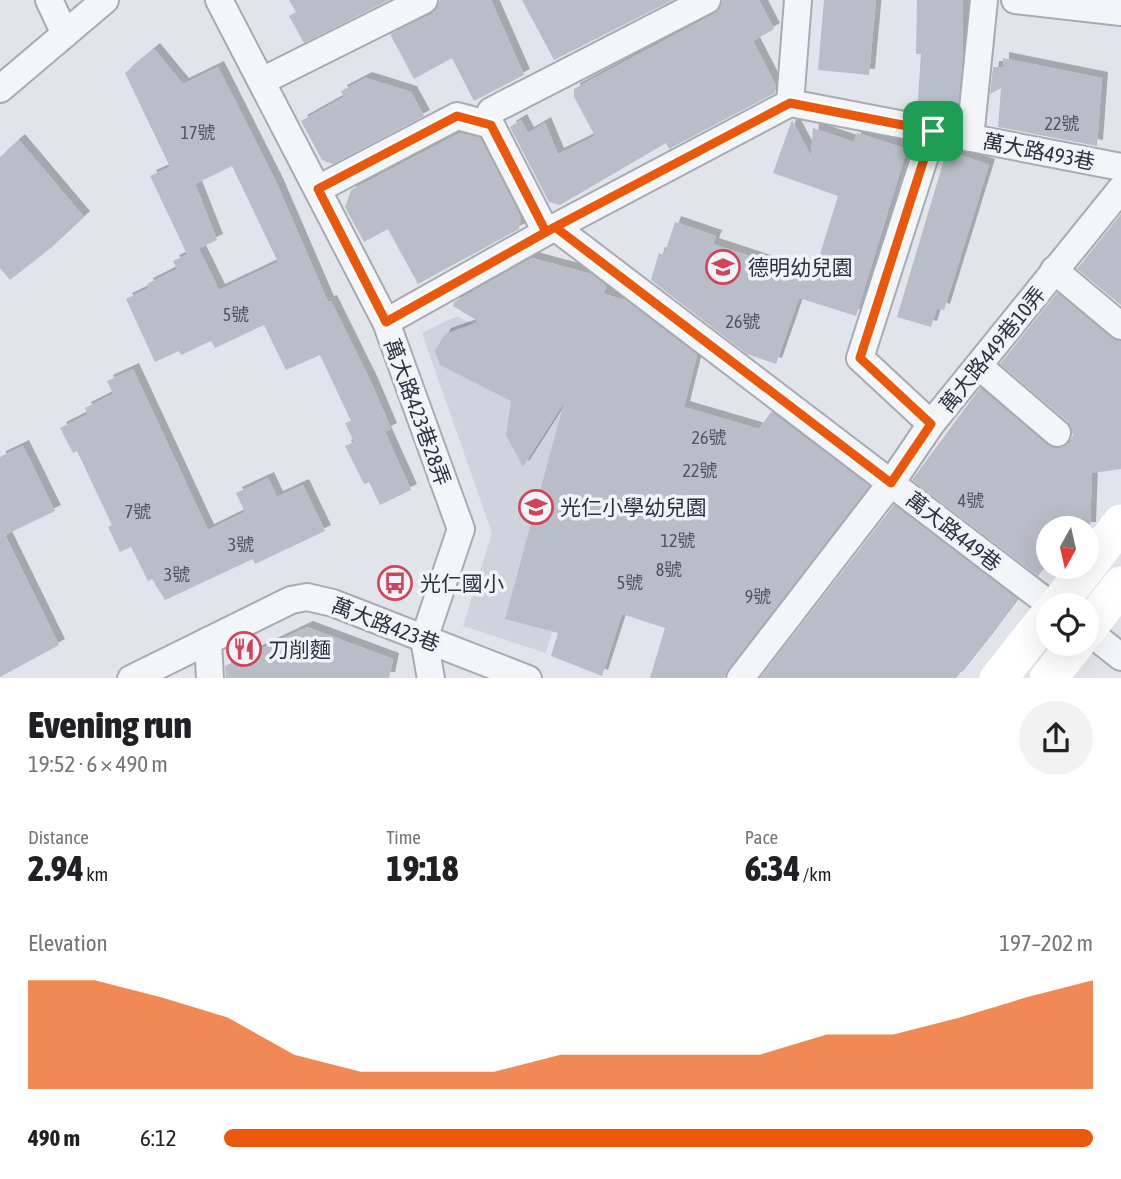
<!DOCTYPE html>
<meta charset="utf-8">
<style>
body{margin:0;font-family:"Asap Condensed","Noto Sans TC",sans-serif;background:#f2f2f2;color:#202124;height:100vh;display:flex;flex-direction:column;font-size:26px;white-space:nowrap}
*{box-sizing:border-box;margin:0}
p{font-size:23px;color:#757577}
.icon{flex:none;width:38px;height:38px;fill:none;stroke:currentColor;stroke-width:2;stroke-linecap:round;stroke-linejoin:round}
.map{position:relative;height:678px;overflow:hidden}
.details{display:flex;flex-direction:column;background:#fff;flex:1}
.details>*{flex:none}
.needle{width:46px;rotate:188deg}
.tools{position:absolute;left:1036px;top:516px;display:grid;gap:14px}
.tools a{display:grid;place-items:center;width:63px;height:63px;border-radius:50%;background:#fff;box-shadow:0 7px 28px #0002;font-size:35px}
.pin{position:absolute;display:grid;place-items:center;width:60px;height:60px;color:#fff;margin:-30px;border-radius:14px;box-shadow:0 4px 10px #0006}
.round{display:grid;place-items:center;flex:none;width:74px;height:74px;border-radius:37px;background:#f2f2f2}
.headline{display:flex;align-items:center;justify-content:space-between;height:119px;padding:0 28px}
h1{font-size:38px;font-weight:800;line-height:52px}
.figures{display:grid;grid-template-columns:repeat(3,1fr);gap:10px;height:119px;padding:7px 28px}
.figures div{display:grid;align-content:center}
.figures b{font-size:35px;font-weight:800}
.figures small{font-size:19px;font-weight:400}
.figures p{font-size:19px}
.chart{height:196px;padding:14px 28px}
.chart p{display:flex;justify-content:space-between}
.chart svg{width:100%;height:126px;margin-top:7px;fill:#ea580c;opacity:.7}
ul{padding:0 28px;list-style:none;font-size:23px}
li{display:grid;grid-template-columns:112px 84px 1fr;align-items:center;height:52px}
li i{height:18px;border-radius:9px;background:#ea580c}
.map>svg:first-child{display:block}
</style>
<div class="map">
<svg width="1121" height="679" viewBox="0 0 1121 679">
<defs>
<filter id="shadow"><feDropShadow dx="6" dy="-6" stdDeviation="0" flood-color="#0004"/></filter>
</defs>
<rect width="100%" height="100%" fill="#e1e4ea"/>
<path fill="#cfd3dc" d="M457 316 609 393 597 481 546 653 463 626 492 533 422 333Z"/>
<g fill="#b8bdc7" filter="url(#shadow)">
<path d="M289 0H389L304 43 289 16 296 12Z"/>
<path d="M440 0H491L524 75 474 101 452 58 414 79 390 34 432 14Z"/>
<path d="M522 0H673L554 60Z"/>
<path d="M723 0H759L774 29 753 41 776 86 775 93 669 149 666 143 560 205 549 202 510 127 521 120 528 133 545 123 558 154 595 136 574 97V89L714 14Z"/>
<path d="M824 0H876L869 75 818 70Z"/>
<path d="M917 0H963L962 64 957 115 952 117 917 111 921 54H916Z"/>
<path d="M154 49 183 84 218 67 277 184 328 302 331 301 372 384 391 429 385 432 411 490 380 505 369 482 364 484 345 446 354 442 345 423 351 421 320 355 286 370 264 325 215 348 211 341 181 355 179 351 155 362 126 299 149 288 147 284 177 269 173 261 199 249 219 290 278 262 232 166 195 184 217 240 187 254 150 176 170 167 125 73Z"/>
<path d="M1003 58 1102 78 1097 146 998 127 1001 88 990 94 993 67H1003Z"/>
<path d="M366 78 411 92 424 116 333 164 322 160 301 121 344 97 341 91Z"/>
<path d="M792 120 811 156 813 128 854 142 857 133 907 149 856 316 799 298 776 364 747 354 651 280 659 253 664 255 675 222 716 236 713 244 813 277 838 196 773 173Z"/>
<path d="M460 133 480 138 521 218 519 229 418 284 388 229 364 242 345 207 351 190Z"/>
<path d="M19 140 84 217 52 247 10 280 0 268V157Z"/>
<path d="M947 150 989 165 944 310 937 308 931 327 897 317Z"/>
<path d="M1121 214V305L1077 269Z"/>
<path d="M532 258 591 274 606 286 604 294 625 300 697 355 684 407 759 429 771 412 869 486 728 669 724 678H650L665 628 622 614 602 676 551 656 558 633 505 619 564 403 523 467 506 435 511 401 440 365 435 351 445 334 479 322 453 306 454 302Z"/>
<path d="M1057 293 1111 338 1121 341V469L1092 473 1090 528H1048V563L1038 576 912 480 980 388 1047 445 1062 448 1069 443 1073 435 1068 422 1000 364Z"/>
<path d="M133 369 208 530 245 512 236 493 268 478 277 497 303 485 325 531 255 564 253 559 165 600 152 579 148 581 131 547 120 552 108 527 112 525 77 451 73 453 60 428 88 414 85 408 113 394 107 381Z"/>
<path d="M23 446 55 511 5 535 59 645 0 677V457Z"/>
<path d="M894 505 1017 599 983 644 956 678H760Z"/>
<path d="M307 627 393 659 389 678H226L225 666Z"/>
</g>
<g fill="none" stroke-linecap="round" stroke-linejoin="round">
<g stroke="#a6abb4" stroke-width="30">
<g id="street">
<path d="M49 0 65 34"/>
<path d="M219 0 386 322 461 529 424 639 431 679"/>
<path d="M1015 0 1121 12"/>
<path d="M262 81 424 0"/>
<path d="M0 89 105 0"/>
<path d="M790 103 798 0"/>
<path d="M491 111 707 0"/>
<path d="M970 138 984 0"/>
<path d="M318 189 457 116 491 125 546 232"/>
<path d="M555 227 1052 606"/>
<path d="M1054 270 1121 326"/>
<path d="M386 322 546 232 790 103 1121 167"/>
<path d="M980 367 1057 433"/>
<path d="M931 424 860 358 933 131"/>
<path d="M1087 630 1121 657"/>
<path d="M208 641 210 679"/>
<path d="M131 679 291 600 307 597 333 603 528 679"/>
<path d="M740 679 891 483 931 424 1121 189"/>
</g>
</g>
<use href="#street" stroke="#f4f5f8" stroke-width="26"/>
<g stroke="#fff" stroke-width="37">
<path d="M1087 567 1121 523"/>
<path d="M1057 606 1087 567"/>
<path d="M1087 630 1121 585"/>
<path d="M998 679 1048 616"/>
<path d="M1048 679 1076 644"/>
</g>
</g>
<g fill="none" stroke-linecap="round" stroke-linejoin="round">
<g stroke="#fff" stroke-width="14">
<path id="route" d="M933 131 790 103 555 227 546 232 491 125 457 116 318 189 386 322 555 227 891 483 931 424 860 358 933 131"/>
</g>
<use href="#route" stroke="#ea580c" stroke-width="9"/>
</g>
<defs>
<g id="school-ring" transform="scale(1.75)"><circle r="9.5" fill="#f0f3f7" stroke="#d0445a" stroke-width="1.5"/><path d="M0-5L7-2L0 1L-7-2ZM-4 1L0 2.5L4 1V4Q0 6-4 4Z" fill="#d0445a"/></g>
<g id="bus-ring" transform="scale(1.75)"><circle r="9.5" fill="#f0f3f7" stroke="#d0445a" stroke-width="1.5"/><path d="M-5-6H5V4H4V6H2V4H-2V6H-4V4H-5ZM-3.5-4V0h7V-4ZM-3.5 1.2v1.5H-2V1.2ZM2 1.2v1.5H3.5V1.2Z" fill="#d0445a"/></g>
<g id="restaurant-ring" transform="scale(1.75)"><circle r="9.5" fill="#f0f3f7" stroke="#d0445a" stroke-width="1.5"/><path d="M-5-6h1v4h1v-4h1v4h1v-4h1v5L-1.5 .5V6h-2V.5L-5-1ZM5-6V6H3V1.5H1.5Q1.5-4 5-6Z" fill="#d0445a"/></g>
</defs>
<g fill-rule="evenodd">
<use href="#school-ring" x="723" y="267"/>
<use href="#school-ring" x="536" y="507"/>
<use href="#bus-ring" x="395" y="583"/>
<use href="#restaurant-ring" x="244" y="649"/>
</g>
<g text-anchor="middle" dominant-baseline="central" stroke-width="7" stroke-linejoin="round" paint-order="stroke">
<g font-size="18" fill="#4d5563">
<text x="1062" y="123">22號</text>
<text x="198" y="132">17號</text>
<text x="236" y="314">5號</text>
<text x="743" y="321">26號</text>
<text x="709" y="437">26號</text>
<text x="700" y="470">22號</text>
<text x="971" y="500">4號</text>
<text x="138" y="511">7號</text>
<text x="678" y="540">12號</text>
<text x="241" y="544">3號</text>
<text x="669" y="569">8號</text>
<text x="177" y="574">3號</text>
<text x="630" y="582">5號</text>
<text x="758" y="596">9號</text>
</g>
<g font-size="21" fill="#293242" stroke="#f0f3f7">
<text transform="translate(1039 151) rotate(11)">萬大路493巷</text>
<text transform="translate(992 349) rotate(-51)">萬大路449巷10弄</text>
<text transform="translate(418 412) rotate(70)">萬大路423巷28弄</text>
<text transform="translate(954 531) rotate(38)">萬大路449巷</text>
<text transform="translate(386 624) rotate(21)">萬大路423巷</text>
</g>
<g font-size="21" fill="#293242" stroke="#f0f3f7" text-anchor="start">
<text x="748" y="267">德明幼兒園</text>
<text x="560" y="507">光仁小學幼兒園</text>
<text x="420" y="583">光仁國小</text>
<text x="268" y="649">刀削麵</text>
</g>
</g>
</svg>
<div class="tools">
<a><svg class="needle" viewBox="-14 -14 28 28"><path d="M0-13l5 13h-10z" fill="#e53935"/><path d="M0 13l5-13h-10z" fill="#757577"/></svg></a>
<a><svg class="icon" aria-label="locate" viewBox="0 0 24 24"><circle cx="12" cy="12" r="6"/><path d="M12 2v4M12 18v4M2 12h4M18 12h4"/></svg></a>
</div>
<div class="pin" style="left:933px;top:131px;background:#1e9e55"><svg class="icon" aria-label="arrive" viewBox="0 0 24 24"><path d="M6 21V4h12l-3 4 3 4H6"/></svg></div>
</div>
<section class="details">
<div class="headline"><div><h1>Evening run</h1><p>19:52 · 6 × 490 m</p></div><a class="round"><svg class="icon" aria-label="share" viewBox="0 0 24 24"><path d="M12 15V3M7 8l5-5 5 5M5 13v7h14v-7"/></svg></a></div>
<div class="figures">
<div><p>Distance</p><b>2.94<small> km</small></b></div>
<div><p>Time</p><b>19:18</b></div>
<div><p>Pace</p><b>6:34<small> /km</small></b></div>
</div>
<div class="chart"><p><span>Elevation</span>197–202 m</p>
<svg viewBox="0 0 160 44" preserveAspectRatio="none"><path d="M0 44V6L10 6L20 12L30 19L40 32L50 38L60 38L70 38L80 32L90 32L100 32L110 32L120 25L130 25L140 19L150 12L160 6V44z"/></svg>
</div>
<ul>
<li><b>490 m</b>6:12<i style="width:100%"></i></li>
</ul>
</section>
